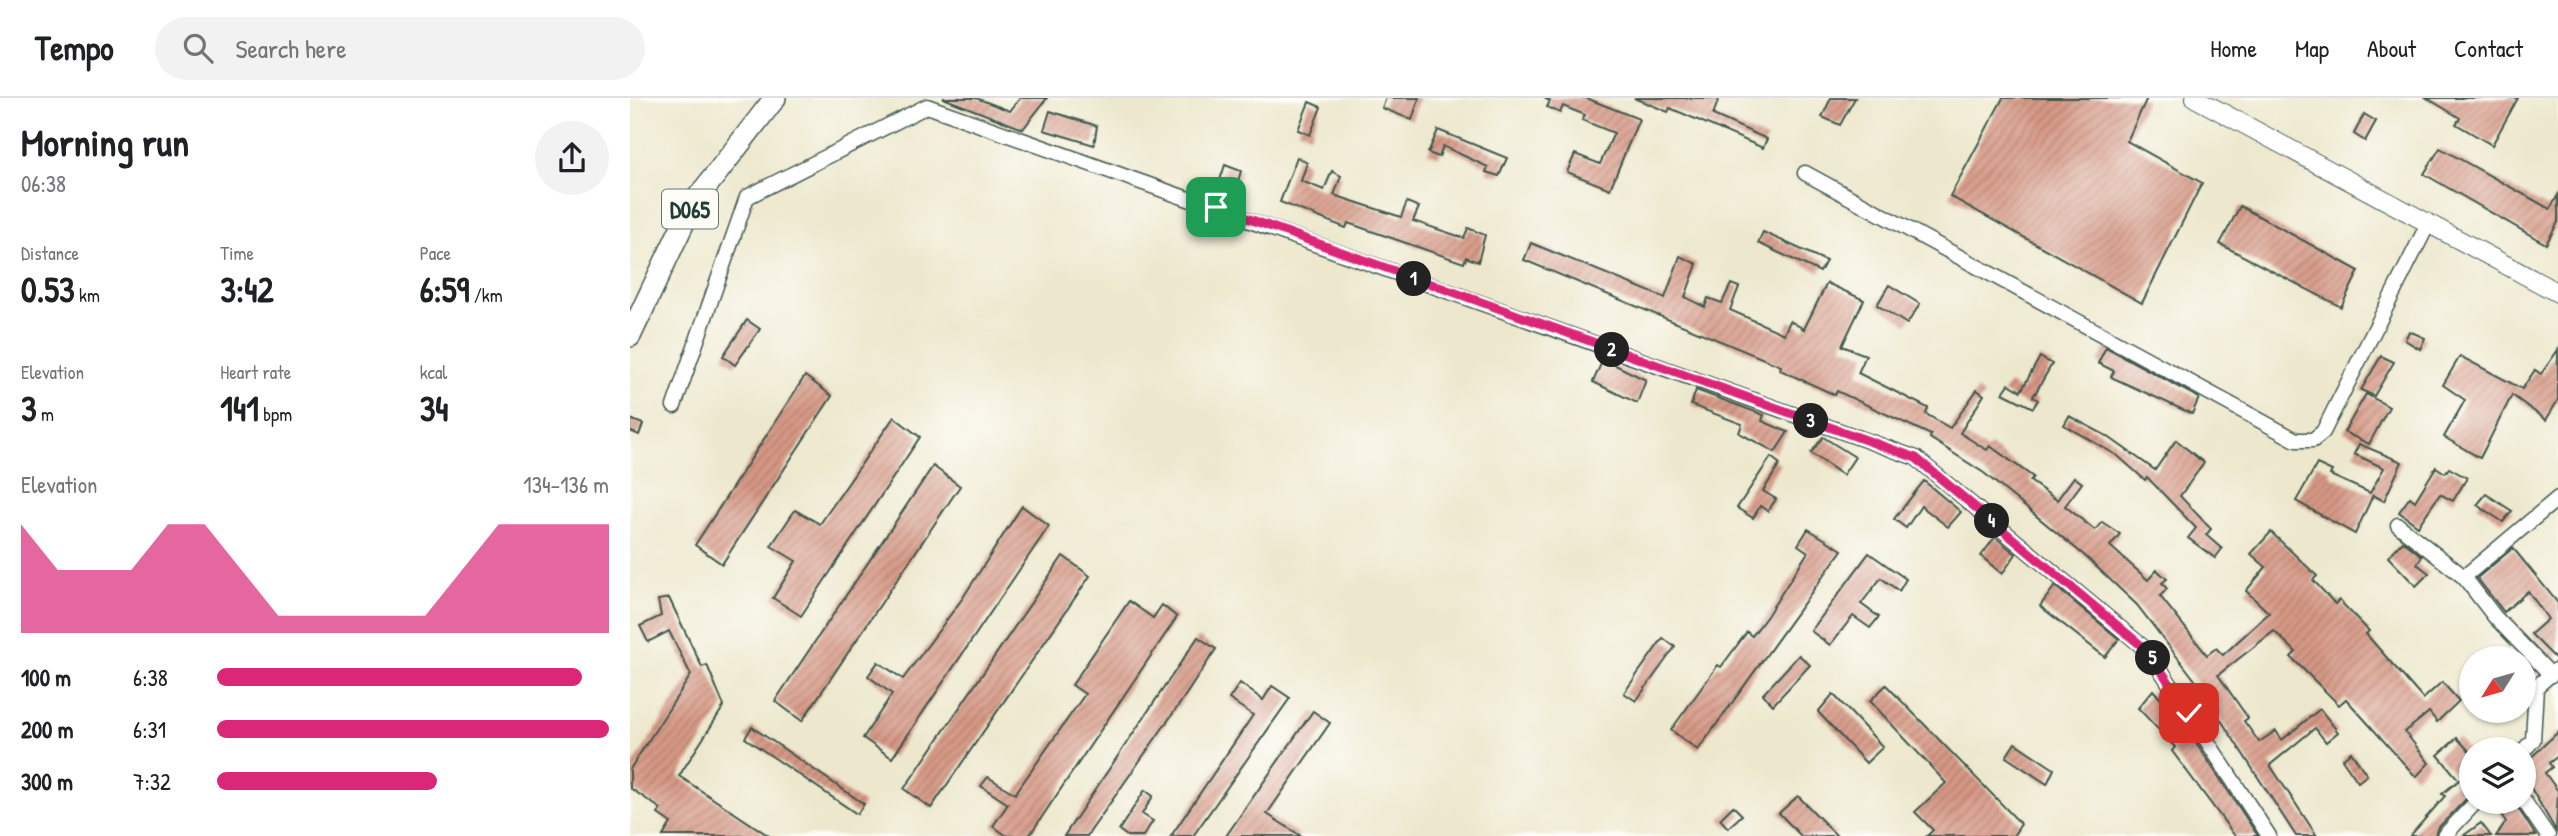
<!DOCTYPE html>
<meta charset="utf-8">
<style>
body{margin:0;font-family:"Patrick Hand",sans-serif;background:#f2f2f2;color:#202124;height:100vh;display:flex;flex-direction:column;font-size:26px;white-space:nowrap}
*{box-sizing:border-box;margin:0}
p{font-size:23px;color:#757577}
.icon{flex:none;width:38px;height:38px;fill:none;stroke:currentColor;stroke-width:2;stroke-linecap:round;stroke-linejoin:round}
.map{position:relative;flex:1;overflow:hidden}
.panel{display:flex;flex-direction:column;background:#fff;width:630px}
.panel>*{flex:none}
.needle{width:46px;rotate:233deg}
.fabs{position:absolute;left:1829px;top:548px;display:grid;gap:14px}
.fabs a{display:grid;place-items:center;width:77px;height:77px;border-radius:50%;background:#fff;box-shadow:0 2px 5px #0004;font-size:35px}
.pin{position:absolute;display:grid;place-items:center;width:60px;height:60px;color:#fff;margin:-30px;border-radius:14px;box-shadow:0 4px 10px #0006}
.km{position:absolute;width:35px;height:35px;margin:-18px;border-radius:50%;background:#222;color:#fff;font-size:19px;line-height:35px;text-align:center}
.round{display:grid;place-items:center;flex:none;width:74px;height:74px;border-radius:37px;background:#f2f2f2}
.headline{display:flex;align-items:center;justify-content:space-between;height:119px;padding:0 21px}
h1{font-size:38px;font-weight:800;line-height:52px}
.metrics{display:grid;grid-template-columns:repeat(3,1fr);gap:10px;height:119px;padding:7px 21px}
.metrics div{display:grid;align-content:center}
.metrics b{font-size:35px;font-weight:800}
.metrics small{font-size:19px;font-weight:400}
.metrics p{font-size:19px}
.chart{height:196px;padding:14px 21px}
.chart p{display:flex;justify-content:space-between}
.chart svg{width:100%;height:126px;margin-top:7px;fill:#db2777;opacity:.7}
ul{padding:0 21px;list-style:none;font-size:23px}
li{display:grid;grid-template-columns:112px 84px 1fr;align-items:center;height:52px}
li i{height:18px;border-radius:9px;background:#db2777}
header{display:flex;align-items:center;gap:42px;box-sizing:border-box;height:98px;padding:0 35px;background:#fff;border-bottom:2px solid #e0e0e0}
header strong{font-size:33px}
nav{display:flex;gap:38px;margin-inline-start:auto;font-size:24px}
.search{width:490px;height:63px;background:#f2f2f2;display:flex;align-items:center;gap:18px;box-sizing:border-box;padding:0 24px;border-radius:38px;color:#757577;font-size:26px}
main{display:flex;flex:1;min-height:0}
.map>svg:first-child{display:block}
</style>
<header>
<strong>Tempo</strong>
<div class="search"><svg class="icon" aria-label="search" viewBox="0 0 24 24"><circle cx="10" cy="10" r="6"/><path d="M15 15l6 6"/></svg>Search here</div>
<nav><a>Home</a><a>Map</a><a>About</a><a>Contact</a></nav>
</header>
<main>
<section class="panel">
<div class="headline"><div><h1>Morning run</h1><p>06:38</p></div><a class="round"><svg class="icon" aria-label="share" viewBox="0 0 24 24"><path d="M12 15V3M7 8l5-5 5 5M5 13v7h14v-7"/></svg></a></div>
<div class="metrics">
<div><p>Distance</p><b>0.53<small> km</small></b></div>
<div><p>Time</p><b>3:42</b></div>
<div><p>Pace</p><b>6:59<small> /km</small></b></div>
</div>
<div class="metrics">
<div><p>Elevation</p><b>3<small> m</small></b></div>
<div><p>Heart rate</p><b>141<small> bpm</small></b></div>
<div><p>kcal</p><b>34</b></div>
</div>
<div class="chart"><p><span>Elevation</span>134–136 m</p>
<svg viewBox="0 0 160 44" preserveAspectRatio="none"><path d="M0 44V6L10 22L20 22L30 22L40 6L50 6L60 22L70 38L80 38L90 38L100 38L110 38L120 22L130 6L140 6L150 6L160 6V44z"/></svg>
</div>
<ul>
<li><b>100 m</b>6:38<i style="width:93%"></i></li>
<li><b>200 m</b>6:31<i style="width:100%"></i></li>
<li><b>300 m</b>7:32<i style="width:56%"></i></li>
</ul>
</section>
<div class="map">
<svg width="1928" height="738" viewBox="0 0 1928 738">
<defs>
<pattern id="building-hatch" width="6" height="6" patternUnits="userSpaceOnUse" patternTransform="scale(1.75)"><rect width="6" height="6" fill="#d79885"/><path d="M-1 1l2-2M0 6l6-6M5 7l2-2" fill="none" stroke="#ae7d6e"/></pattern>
</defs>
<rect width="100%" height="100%" fill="#fdfcf7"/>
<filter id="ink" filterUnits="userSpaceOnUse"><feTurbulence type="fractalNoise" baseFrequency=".0143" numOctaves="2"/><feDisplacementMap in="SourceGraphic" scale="14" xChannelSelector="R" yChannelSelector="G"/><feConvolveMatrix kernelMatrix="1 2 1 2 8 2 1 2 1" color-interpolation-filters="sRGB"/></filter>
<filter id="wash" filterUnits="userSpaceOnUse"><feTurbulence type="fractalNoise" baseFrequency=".00686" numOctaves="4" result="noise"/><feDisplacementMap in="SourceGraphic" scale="28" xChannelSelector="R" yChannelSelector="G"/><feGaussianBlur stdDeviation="1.57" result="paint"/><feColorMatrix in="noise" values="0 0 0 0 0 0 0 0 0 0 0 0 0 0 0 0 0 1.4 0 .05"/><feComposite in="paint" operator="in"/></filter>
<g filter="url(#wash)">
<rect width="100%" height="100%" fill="#ede8cd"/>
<g id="blocks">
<g fill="url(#building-hatch)">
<path d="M313 0H346L380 13 390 0H417L393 31Z"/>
<path d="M756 0H789L782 22 752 10Z"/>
<path d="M914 0H956L1009 21 980 91 937 74 945 56 970 66 984 35 952 22 955 17 933 8 930 15 917 9 920 3Z"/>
<path d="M1004 0H1089L1083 17 1137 41 1133 50 1040 10 1038 14Z"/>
<path d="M1201 0H1225L1210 27 1192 19Z"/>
<path d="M1373 0H1517L1497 43 1572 85 1512 205 1320 98Z"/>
<path d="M1797 0H1888L1862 47 1826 26 1830 20Z"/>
<path d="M679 4 691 9 680 37 668 32Z"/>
<path d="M420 13 467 28 464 47 414 32Z"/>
<path d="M1734 16 1746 23 1735 43 1724 36Z"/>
<path d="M808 32 877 60 869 78 856 74 858 69 813 48 809 59 798 55Z"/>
<path d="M1810 50 1920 111 1928 97V124L1916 146 1794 76Z"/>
<path d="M667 59 677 65 671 83 694 92 702 73 711 78 704 97 771 119 777 104 789 109 783 123 834 140 838 130 855 137 848 164 836 159 834 165 718 125 716 130 650 104Z"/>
<path d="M595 67 611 73 606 90 589 85Z"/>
<path d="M1610 108 1729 173 1711 209 1590 146Z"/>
<path d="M1133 134 1196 163 1190 174 1128 145Z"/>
<path d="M901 145 1035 200 1050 158 1067 166 1055 199 1075 209 1078 200 1092 205 1101 186 1109 189 1100 212 1154 236 1160 223 1174 231 1197 185 1234 202 1212 248 1236 257 1228 275 1298 310 1296 316 1320 330 1347 292 1354 297 1330 335 1357 352 1360 348 1403 379 1400 383 1427 402 1444 379 1452 385 1435 408 1465 432 1472 424 1490 436 1480 448 1518 482 1527 472 1537 481 1532 485 1537 491 1530 498 1577 557 1586 550 1593 557 1639 515 1616 493 1636 469 1621 456 1641 434 1687 478 1683 482 1705 506 1709 502 1739 533 1736 536 1793 601 1812 584 1829 603 1807 624 1799 614 1775 634 1799 665 1786 679 1716 601 1709 607 1661 559 1666 554 1644 533 1588 577 1618 620 1614 623 1629 644 1646 633 1652 642 1690 611 1708 634 1696 644 1685 630 1640 667 1687 738H1666L1565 582 1507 507 1455 458 1354 375 1300 340 1301 337 1207 293 1205 297 1150 272 1151 268 894 162Z"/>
<path d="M1259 187 1290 206 1277 226 1247 207Z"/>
<path d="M117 222 130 231 105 267 93 258Z"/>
<path d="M1779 233 1795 240 1790 251 1775 242Z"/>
<path d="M1476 249 1569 300 1562 316 1481 279 1484 273 1468 265Z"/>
<path d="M1928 252V302L1916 322 1882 297 1850 360 1814 339 1835 302 1813 287 1830 258 1892 291 1905 272 1911 276Z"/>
<path d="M1751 258 1764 264 1744 298 1731 292Z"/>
<path d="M1410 259 1422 266 1403 299 1408 302 1403 310 1373 295 1379 286 1391 293Z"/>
<path d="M973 261 1016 282 1007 305 963 284Z"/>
<path d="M175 278 202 298 92 466 65 447Z"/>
<path d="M1066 292 1134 317 1132 323 1158 334 1145 354 1109 335 1112 326 1061 307Z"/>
<path d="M1736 296 1759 309 1739 346 1714 334Z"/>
<path d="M1439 318 1477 338 1525 372 1546 342 1574 365 1550 398 1581 431 1576 437 1592 451 1585 460 1558 440 1566 430 1517 379 1515 382 1488 358 1434 327Z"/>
<path d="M264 319 290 339 171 518 143 500 166 463 141 448 165 412 190 426Z"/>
<path d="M0 321 13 326 9 337 0 333Z"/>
<path d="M1193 339 1225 359 1213 377 1181 355Z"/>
<path d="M1729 346 1772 364 1754 403 1743 397 1725 436 1666 403 1687 366 1702 373 1700 377 1740 395 1754 370 1724 356Z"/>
<path d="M1141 359 1150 366 1133 393 1146 401 1138 413 1130 408 1123 420 1107 410Z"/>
<path d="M303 368 330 388 172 623 145 603Z"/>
<path d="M1806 369 1815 375 1819 370 1837 380 1823 403 1810 396 1788 428 1769 414 1780 399 1785 403Z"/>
<path d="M1294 383 1331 414 1318 429 1291 408 1276 430 1264 421Z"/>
<path d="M1856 396 1882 413 1873 424 1847 407Z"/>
<path d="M392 408 419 428 262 660 233 640 262 596 238 578 248 564 273 581 332 501Z"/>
<path d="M1178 431 1212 452 1068 652 1041 632 1088 567 1091 569 1117 534 1122 538 1137 518 1178 454 1168 447Z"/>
<path d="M1365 439 1386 456 1372 476 1351 458Z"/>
<path d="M1773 443 1792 458 1787 466 1799 475 1786 488 1758 459Z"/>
<path d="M1883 450 1928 505V563L1901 536 1918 521 1898 493 1874 514 1847 480Z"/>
<path d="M1239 455 1276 481 1269 493 1251 480 1231 506 1249 519 1240 530 1223 518 1200 547 1181 533Z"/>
<path d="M433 458 460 478 301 710 274 691Z"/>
<path d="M1425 488 1489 541 1475 559 1410 508Z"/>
<path d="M39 500 72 569 77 567 94 608 49 678 139 738H33L41 725 28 716 31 711 0 690V671L61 577 39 533 18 544 10 528 31 518 28 502Z"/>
<path d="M499 503 523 520 532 507 547 519 399 738H377L363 728 378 706 351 688 358 679 385 696 455 596 442 587Z"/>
<path d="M568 539 586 551 551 604 457 738H434Z"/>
<path d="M1033 540 1045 549 1006 603 994 595Z"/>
<path d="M1169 557 1180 567 1143 607 1133 596Z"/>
<path d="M610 585 633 602 642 588 660 600 563 738H541L623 617 599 601Z"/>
<path d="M1256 587 1391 726 1383 738H1297L1303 732 1285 714 1316 685 1240 603Z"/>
<path d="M1523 592 1559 634 1628 738H1605L1542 653 1545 649 1508 610Z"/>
<path d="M1203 596 1253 649 1236 665 1188 614Z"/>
<path d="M683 613 700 625 637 716 671 738H596Z"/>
<path d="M122 629 234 706 227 716 115 640Z"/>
<path d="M1928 634V658L1919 665 1922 669 1915 675 1928 693 1926 733 1894 678V666Z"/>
<path d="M1827 640 1841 655V696L1807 731 1805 738H1780L1815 698 1812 696 1829 682 1808 657Z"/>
<path d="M1385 645 1424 671 1417 686 1376 659Z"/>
<path d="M1721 654 1737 677 1728 684 1712 661Z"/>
<path d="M515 692 523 698 512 716 523 723 513 738H497L489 732Z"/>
<path d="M1168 698 1207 738H1171L1149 715Z"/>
<path d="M1873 704H1884L1906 738H1866L1876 724 1866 709Z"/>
<path d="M1103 708 1112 717 1098 730 1090 721Z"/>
<path d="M1851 725 1861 738H1833Z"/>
</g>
</g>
</g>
<g filter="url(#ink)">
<use href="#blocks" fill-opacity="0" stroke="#3e574b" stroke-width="2"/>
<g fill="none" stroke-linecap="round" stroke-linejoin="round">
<g stroke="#3e574b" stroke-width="17">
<g id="minor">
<path d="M1175 75 1666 342H1683L1693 334 1798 126"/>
<path d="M44 308 117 99 297 8 1286 360 1519 554 1639 738"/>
<path d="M1768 427 1834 479 1865 519 1921 577"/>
<path d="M1834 479 1928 400"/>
<path d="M1894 652 1903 642 1906 589 1926 572"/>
<path d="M1894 703 1918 738"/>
<path d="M1814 738 1846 704"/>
</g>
</g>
<g stroke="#3e574b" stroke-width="20">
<path id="tertiary" d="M1565 0 1928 195"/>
</g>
<g stroke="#3e574b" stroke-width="24">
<path id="primary" d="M0 238 62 107 145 0"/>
</g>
<use href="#minor" stroke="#fff" stroke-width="14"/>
<use href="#tertiary" stroke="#fff" stroke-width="18"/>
<use href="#primary" stroke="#fff" stroke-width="21"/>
</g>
</g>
<g fill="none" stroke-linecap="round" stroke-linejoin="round" filter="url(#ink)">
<g stroke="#fff" stroke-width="14">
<path id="route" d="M586 109 1286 360 1519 554 1559 615"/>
</g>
<use href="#route" stroke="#db2777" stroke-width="9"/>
</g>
<g text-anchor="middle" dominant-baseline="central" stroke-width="5" stroke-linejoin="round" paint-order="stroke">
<rect fill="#fdfcf7" stroke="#62766e" stroke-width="2" x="32" y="91.5" width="56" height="39" rx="5"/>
<g font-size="23" font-weight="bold" fill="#1f3d34">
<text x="60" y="111">D065</text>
</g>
</g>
</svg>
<div class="fabs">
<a><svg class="needle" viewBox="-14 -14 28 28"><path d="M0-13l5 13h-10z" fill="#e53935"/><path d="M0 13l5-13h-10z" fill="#757577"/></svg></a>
<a><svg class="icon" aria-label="layers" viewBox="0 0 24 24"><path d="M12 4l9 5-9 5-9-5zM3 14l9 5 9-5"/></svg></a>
</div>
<div class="pin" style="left:586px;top:109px;background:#1e9e55"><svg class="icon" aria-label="arrive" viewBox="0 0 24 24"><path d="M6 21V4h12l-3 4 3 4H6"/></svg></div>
<div class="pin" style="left:1559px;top:615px;background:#d93025"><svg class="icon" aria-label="check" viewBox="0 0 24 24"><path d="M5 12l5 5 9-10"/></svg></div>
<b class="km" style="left:784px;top:181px">1</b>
<b class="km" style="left:982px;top:252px">2</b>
<b class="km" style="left:1181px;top:323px">3</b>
<b class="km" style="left:1362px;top:423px">4</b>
<b class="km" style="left:1523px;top:560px">5</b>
</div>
</main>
